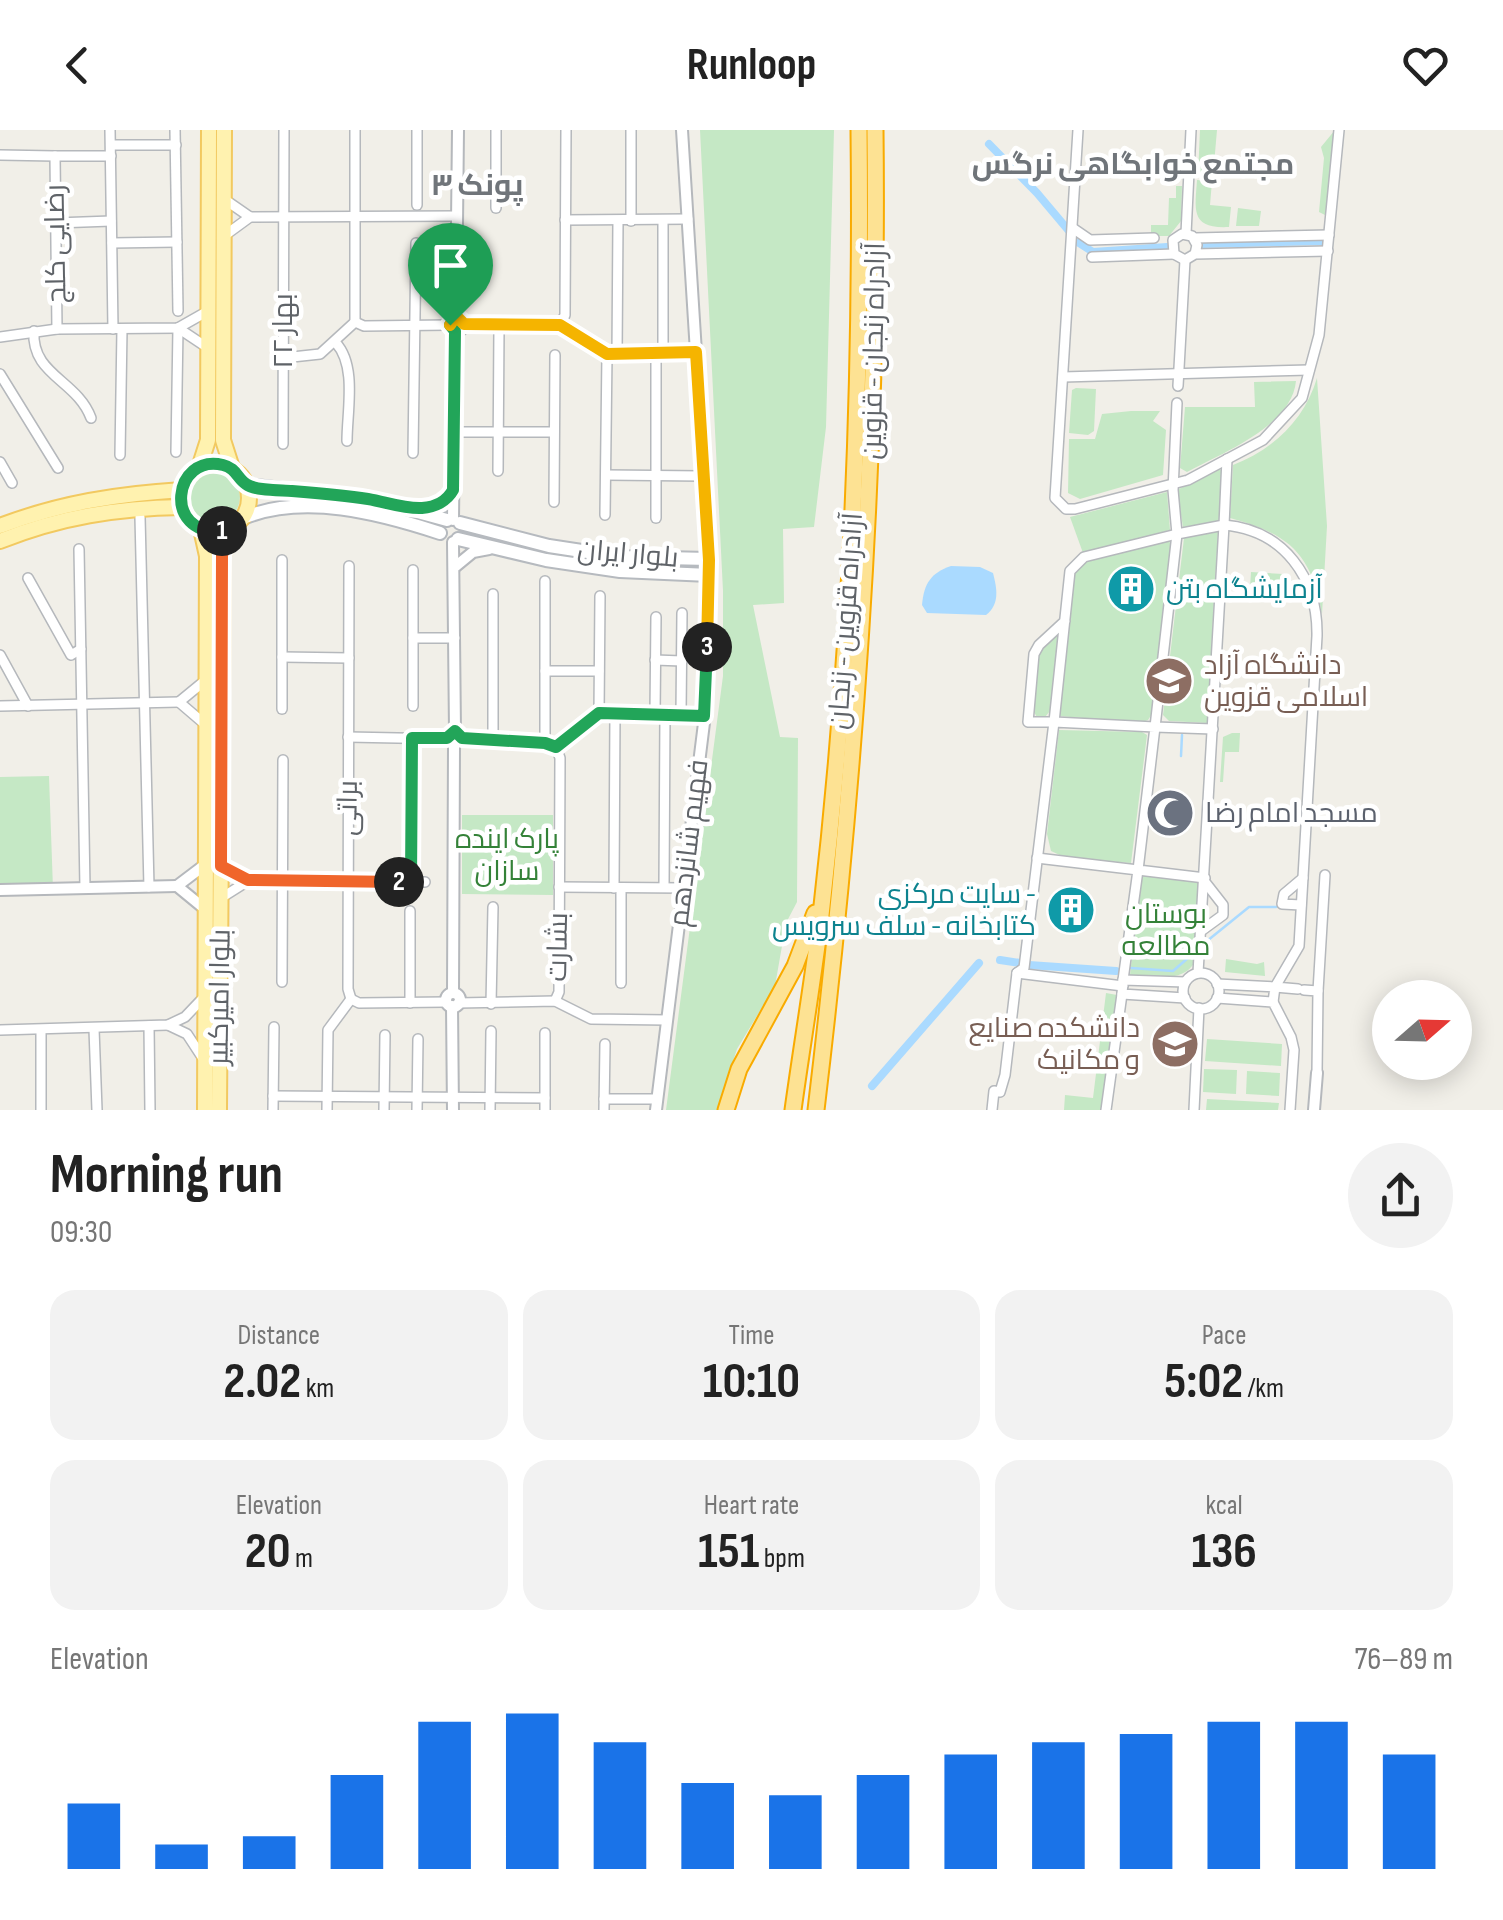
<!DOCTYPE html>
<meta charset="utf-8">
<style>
body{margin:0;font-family:"Sofia Sans Condensed",Cairo,sans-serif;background:#f2f2f2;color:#222;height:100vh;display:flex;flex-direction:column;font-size:38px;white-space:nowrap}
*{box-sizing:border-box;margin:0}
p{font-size:32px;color:#767676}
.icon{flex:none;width:55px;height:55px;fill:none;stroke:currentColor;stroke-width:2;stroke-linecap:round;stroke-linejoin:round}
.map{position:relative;height:980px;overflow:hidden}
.side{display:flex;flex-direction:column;background:#fff;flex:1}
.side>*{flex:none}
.needle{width:65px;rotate:70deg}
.controls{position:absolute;left:1372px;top:850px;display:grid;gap:20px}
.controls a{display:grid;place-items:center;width:100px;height:100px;border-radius:50%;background:#fff;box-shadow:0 5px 25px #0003;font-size:50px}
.pin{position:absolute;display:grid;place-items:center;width:85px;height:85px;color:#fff;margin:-102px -42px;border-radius:50% 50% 50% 0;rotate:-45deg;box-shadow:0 0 10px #0007}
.pin .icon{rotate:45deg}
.km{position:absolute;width:50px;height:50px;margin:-25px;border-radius:50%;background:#222;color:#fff;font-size:28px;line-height:50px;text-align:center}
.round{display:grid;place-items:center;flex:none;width:105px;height:105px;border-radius:52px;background:#f2f2f2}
.headline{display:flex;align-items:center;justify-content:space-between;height:170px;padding:0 50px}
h1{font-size:55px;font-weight:700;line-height:75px}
.stats{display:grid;grid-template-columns:repeat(3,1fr);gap:15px;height:170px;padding:10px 50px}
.stats div{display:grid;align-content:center;border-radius:25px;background:#f2f2f2;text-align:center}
.stats b{font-size:50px;font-weight:700}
.stats small{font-size:28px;font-weight:400}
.stats p{font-size:28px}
.chart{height:280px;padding:20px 50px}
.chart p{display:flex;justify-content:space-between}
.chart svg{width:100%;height:180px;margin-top:10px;stroke:#1a73e8;stroke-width:6}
header{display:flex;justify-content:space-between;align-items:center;height:130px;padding:0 50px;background:#fff;font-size:45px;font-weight:700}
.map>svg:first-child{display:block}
</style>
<header><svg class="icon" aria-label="back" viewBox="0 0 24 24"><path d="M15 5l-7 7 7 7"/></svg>Runloop<svg class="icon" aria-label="heart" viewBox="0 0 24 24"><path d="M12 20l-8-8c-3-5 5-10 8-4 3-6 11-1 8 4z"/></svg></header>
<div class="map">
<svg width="1503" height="980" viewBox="0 0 1503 980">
<rect width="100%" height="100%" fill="#f1efe8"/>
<g fill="#c5e8c5">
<path d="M700 0H834L826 297 814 397 783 399 784 473 753 475 780 607 798 608 797 772 786 793 775 856 737 919 717 980H666L723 546V461Z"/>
<path d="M1200 0H1217L1213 46 1198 45Z"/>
<path d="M1335 0 1327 86 1319 82 1324 28 1321 17Z"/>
<path d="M1197 50 1212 51 1210 75 1231 77 1229 97C1190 99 1195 80 1197 50Z"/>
<path d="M1176 56H1182L1181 91 1169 106H1151V95H1168L1169 68H1176Z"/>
<path d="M1238 78 1261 81 1259 96H1236Z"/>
<path d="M1317 248 1327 396 1322 484C1311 422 1288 404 1230 388L1233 335C1273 320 1305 289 1317 248Z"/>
<path d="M1296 251C1292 296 1222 323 1187 342L1180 338 1185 277H1255L1254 252Z"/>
<path d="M1076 258 1096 259 1094 301 1088 305 1069 303 1072 260Z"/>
<path d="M1131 281H1160L1153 291 1166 300 1163 345 1080 369 1068 363 1069 309H1095L1102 284Z"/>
<path d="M1219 339 1222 341 1221 391 1183 397 1177 360Z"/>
<circle cx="215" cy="367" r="25"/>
<path d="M1167 362 1170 400 1083 423 1070 387Z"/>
<path d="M1209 401 1218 402 1207 593 1169 591 1163 585 1184 408Z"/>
<path d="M1166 410 1171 413 1173 419 1152 584 1148 590 1140 593 1059 586 1074 442 1084 432Z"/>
<path d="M1251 442 1283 444 1282 461 1250 458Z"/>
<path d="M1058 502 1050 581 1045 587H1037L1032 579 1038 525Z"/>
<path d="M1059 600 1142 602 1147 605 1131 733 1066 728 1051 721 1047 704Z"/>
<path d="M1232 603H1240L1239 622H1225L1223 652H1220L1223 607Z"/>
<path d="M49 646 53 759 0 760V647Z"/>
<path d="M462 685H553V765L462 764Z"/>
<path d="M1141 745 1200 752 1197 827C1187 855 1154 846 1130 845Z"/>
<path d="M1226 829 1257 834 1264 832 1265 846 1225 842Z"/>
<path d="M1106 863 1117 865 1103 980H1064L1065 965 1093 968Z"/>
<path d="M1207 909 1282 914 1281 936 1205 931Z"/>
<path d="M1204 939 1237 940 1236 964 1203 962Z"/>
<path d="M1247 941 1280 943 1279 966 1246 964Z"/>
<path d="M1207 969 1279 973 1278 980H1206Z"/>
</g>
<path fill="#aadaff" d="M951 436 980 437 993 443C997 459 1000 474 986 485L927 483 922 475C924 453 931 443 951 436Z"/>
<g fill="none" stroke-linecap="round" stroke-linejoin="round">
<g stroke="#aadaff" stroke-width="2.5">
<path d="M1181 626 1182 605"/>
<path d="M1207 811 1249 777H1276"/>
<path d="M1131 838 1173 841 1196 821"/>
</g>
<g stroke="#aadaff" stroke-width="8">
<path d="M989 14 1037 63 1069 101"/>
<path d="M1079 113 1093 122 1167 117"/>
<path d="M1202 114 1323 111"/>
<path d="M1000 830 1020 833"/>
<path d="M1029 835 1116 841"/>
<path d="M872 956 979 833"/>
</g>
<g stroke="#b5b8bc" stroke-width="12">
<g id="minor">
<path d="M110 0 113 199"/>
<path d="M175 0 178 181"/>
<path d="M355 0V192"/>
<path d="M417 0V75"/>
<path d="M1078 0 1055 368 1066 379H1075L1188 350 1263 310 1302 268 1319 205 1339 0"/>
<path d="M111 15H176"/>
<path d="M0 25 55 26"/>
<path d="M224 69 250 87"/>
<path d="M496 78V0"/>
<path d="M565 90 688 89"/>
<path d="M631 91V0"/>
<path d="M56 93 111 91"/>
<path d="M1074 99 1090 110 1154 108"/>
<path d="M1186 104 1191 0"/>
<path d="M224 106 250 87 457 86"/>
<path d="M1195 108 1329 105"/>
<path d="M112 113 177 112"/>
<path d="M1195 124 1197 115 1192 106 1182 104 1173 110 1174 124 1185 130 1195 124 1328 121"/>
<path d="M1092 127 1174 124"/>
<path d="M355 192 364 196 449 195"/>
<path d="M464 194 560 195 607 224 696 222"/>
<path d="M560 195 565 185 566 0"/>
<path d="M178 198 208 218"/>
<path d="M57 199 55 26H111"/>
<path d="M34 201C31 245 77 250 91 288"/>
<path d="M0 207 57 199 178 198 208 181"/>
<path d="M336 213C357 236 347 281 347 311"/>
<path d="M663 223V91"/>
<path d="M617 225 618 91"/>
<path d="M283 228 320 224 355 192"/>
<path d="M0 244 58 338"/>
<path d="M1063 247 1309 240"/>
<path d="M1178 256 1185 130"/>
<path d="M454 302H554"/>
<path d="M283 314 284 0"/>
<path d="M176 322 178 198"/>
<path d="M413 323 416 113"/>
<path d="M120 325 122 199"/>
<path d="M0 332 12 353"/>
<path d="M498 341 499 197"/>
<path d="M606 345 702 346"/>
<path d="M554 372 555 225"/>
<path d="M605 385 607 224"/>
<path d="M140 387 149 757"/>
<path d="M656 388V223"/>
<path d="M79 419 85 758"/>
<path d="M349 436 348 859 351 869"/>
<path d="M28 448 71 525 81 519"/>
<path d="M1065 491 1039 515 1034 524 1028 592H1054L1070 441 1084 427 1177 404 1173 360 1177 273"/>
<path d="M413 508H455"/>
<path d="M0 525 28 576"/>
<path d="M282 527 349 528"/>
<path d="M655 530 682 531"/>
<path d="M545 541H599"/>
<path d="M179 572 207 549"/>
<path d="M179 572 207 596"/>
<path d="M0 576 179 572"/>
<path d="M413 576V440"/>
<path d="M282 579V430"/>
<path d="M599 583 600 466"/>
<path d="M655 583 656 487"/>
<path d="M681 583 682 483"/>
<path d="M1213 599 1155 597 1177 404 1224 395 1227 329"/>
<path d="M348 607 447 609"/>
<path d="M462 608 545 613 556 617 560 628 559 862 555 871"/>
<path d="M493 609V464"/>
<path d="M545 613V451"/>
<path d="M556 617 599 583 704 586"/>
<path d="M1037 728 1138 740 1123 850"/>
<path d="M221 736 248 751 425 752"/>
<path d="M411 752 412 609"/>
<path d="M559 757 683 758"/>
<path d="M664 757 665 583"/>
<path d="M614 758 615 583"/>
<path d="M221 768 248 751"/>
<path d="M1301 775 1282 774 1284 764 1303 748"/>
<path d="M1201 801 1223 785V775L1205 752"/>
<path d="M1017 843 1123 856"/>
<path d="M1198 843 1224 395C1284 400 1318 448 1317 506L1299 816 1275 857 1298 859"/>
<circle cx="1201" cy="861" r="18"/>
<path d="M282 852 283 630"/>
<path d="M621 853V758"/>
<path d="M1217 854 1275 857 1273 872"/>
<path d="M1304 860 1318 861 1317 943"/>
<path d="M1318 861 1325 745"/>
<path d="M1185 868 1122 864 1123 850 1185 852"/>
<path d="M1217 868 1273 872 1291 907 1294 920 1290 980"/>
<path d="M351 869 359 873 446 872"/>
<path d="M410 873V781"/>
<path d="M458 873 555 871 591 889 667 890"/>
<path d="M491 874 493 777"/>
<path d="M168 895 187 904 204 930"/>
<path d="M149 896 150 980"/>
<path d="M94 899 97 980"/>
<path d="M0 900 168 895 185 887 205 866"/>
<path d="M41 900V980"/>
<path d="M273 966 545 968"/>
<path d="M604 969H657"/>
<path d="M273 980 274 897"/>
<path d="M327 980 328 900 351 869"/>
<path d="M384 980 385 905"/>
<path d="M417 980 418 909"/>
<path d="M490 980 491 901"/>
<path d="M545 980V903"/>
<path d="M604 980 605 914"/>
<path d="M992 980 994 961 1000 962 1005 945 1017 843 1024 838 1054 592 1155 597 1138 740 1205 748"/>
<path d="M1106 980 1122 864"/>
<path d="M1194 980 1199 878"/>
</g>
</g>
<g stroke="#b5b8bc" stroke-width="14">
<g id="tertiary">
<path d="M682 0 709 429"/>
<circle cx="457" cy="194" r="7"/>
<path d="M456 187 458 0"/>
<path d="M411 378 440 373 453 360"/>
<path d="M453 390 455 201"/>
<path d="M453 412 455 601"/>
<path d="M456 436 473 422 489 419"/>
<path d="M177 756 206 734"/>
<path d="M177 756 205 779"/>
<path d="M0 760 177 756"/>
<path d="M453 863 454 616"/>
<circle cx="453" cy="870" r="7"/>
<path d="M452 876 453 980"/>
<path d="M656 980 704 593 709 445"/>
<path d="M1314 980 1317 943"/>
</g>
</g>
<g stroke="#b6babf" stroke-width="16">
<g id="secondary">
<path d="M247 355 370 369 447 390"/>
<path d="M243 388C304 363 379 383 440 403"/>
<path d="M458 409 546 430 620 441 709 445V429L621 427 549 416 460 393"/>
</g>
</g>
<g stroke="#f2c960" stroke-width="18">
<g id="primary">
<path d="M224 0 223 310 232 338"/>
<circle cx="215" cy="368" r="34"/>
<path d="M199 338 208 310 209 0"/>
<path d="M0 396C60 373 118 364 182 360"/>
<path d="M201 399 207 426 205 980"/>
<path d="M0 411C60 387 117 378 182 377"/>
<path d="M219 980 223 425 234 396"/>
</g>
</g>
<g stroke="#f9ab00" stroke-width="19">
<g id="motorway">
<path d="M726 980 739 939 795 836 815 783"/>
<path d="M793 980C802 915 813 850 821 785 851 525 862 262 859 0"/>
<path d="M816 980C855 654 879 328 875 0"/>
</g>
</g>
<use href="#minor" stroke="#fff" stroke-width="9"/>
<use href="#tertiary" stroke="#fff" stroke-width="10"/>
<use href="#secondary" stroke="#fff" stroke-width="12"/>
<use href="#primary" stroke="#fff2af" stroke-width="14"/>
<use href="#motorway" stroke="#fde293" stroke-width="15"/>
</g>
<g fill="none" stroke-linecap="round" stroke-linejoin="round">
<g stroke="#fff" stroke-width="20">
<path id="split-1" d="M222 401C162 406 173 323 223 335 236 338 237 348 246 354 255 361 280 360 292 361 318 363 343 365 368 369 386 372 404 379 422 378 435 377 447 371 453 360L455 201 450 195"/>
</g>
<g stroke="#fff" stroke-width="20">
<path id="split-2" d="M222 401 234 396 222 425 221 736 248 750 399 752"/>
</g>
<g stroke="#fff" stroke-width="20">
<path id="split-3" d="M399 752H411L412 608H447L455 601 462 608 545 613 556 617 599 583 704 586 707 517"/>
</g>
<g stroke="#fff" stroke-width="20">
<path id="split-4" d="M450 195 456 186 464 194 560 195 607 224 696 222 709 430 707 517"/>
</g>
<use href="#split-1" stroke="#22a559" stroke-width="12"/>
<use href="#split-2" stroke="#f0652b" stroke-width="12"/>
<use href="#split-3" stroke="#22a559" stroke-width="12"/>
<use href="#split-4" stroke="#f5b400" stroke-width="12"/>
</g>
<defs>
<g id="building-disc" transform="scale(2.5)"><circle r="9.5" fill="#0f9aa8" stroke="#fff"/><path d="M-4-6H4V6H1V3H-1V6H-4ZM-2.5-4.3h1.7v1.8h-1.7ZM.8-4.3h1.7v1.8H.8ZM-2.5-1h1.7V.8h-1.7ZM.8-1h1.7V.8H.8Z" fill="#fff"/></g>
<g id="university-disc" transform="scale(2.5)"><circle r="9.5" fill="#8d6e63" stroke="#fff"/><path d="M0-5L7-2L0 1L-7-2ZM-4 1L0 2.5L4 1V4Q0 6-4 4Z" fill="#fff"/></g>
<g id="mosque-disc" transform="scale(2.5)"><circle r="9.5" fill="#6b7280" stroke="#fff"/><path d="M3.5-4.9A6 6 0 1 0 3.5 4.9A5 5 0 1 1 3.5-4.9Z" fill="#fff"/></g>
</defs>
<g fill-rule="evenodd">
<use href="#building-disc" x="1131" y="459"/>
<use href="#university-disc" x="1169" y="551"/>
<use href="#mosque-disc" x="1170" y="683"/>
<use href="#building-disc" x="1071" y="780"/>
<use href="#university-disc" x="1175" y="914"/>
</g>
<g text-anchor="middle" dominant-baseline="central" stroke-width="9" stroke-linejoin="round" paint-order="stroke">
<g font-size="28" fill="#5f6368" stroke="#fff">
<text transform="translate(56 114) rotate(-91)">رضایی کلج</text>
<text transform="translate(283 201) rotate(-90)">بهار ۲۲</text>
<text transform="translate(874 221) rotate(-89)">آزادراه زنجان - قزوین</text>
<text transform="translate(628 424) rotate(5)">بلوار ایران</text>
<text transform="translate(846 491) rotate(-86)">آزادراه قزوین - زنجان</text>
<text transform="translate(348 678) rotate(-89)">براتی</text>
<text transform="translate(689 713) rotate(-83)">فهیم شانزدهم</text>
<text transform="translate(558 817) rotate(-89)">بشارت</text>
<text transform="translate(220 867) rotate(-89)">بلوار امیرکبیر</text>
</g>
<g font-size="28" fill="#0d838f" stroke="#fff" text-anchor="start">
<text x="1166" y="459">آزمایشگاه بتن</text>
<text x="1036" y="764" text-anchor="end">سایت مرکزی -<tspan x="1036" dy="32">کتابخانه - سلف سرویس</tspan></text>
</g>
<g font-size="28" fill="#785e54" stroke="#fff" text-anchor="start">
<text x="1204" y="535">دانشگاه آزاد<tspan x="1204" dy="32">اسلامی قزوین</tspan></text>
<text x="1140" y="898" text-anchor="end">دانشکده صنایع<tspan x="1140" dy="32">و مکانیک</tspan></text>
</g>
<g font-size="28" fill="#5b616d" stroke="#fff" text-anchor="start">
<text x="1205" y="683">مسجد امام رضا</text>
</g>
<g font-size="28" fill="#348238" stroke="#fff">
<text x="507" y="709">پارک اینده<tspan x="507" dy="32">سازان</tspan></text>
<text x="1166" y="784">بوستان<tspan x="1166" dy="32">مطالعه</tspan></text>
</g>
<g font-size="30" font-weight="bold" fill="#70757a" stroke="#fff">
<text x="1133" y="35">مجتمع خوابگاهی نرگس</text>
<text x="477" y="56">پونک ۳</text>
</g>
</g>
</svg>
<div class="controls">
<a><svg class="needle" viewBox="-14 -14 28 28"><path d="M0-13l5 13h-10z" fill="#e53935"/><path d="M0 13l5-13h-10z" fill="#767676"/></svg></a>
</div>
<div class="pin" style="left:450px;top:195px;background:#1e9e55"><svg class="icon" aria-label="arrive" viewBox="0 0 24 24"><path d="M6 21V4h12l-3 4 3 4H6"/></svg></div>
<b class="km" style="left:222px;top:401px">1</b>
<b class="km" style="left:399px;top:752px">2</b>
<b class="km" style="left:707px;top:517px">3</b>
</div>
<section class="side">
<div class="headline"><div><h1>Morning run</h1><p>09:30</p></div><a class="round"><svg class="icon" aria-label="share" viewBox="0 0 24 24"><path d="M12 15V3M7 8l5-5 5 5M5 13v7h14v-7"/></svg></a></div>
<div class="stats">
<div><p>Distance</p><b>2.02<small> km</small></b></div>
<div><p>Time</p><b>10:10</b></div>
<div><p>Pace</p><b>5:02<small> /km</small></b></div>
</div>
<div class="stats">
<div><p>Elevation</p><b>20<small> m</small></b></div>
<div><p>Heart rate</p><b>151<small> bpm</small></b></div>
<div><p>kcal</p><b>136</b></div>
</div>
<div class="chart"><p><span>Elevation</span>76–89 m</p>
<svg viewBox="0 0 160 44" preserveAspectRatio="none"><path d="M5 44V28M15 44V38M25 44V36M35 44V21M45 44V8M55 44V6M65 44V13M75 44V23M85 44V26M95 44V21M105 44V16M115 44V13M125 44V11M135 44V8M145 44V8M155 44V16"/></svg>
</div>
</section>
